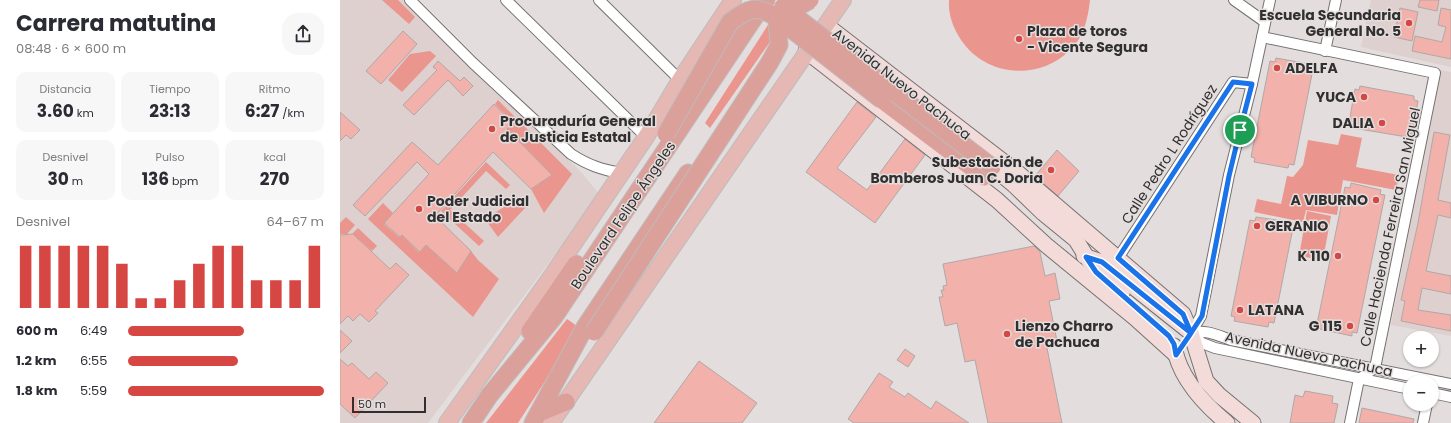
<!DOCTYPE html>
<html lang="es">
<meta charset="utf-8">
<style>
body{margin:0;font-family:Poppins,sans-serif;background:#f7f7f7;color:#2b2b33;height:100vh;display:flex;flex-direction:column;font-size:15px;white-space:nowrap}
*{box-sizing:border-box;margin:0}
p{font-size:13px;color:#7c7c81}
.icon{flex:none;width:22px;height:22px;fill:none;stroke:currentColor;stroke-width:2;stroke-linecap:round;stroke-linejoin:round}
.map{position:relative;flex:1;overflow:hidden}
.details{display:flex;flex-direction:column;background:#fff;width:340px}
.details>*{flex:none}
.fabs{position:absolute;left:1063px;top:331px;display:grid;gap:8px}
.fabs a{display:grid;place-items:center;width:36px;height:36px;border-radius:50%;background:#fff;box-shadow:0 1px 3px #0004;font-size:20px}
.scale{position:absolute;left:12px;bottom:10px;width:74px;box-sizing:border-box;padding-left:4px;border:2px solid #312f2f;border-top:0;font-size:11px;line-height:14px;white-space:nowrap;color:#312f2f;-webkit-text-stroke:3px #e3dedd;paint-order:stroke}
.pin{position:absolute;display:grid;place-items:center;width:34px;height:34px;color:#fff;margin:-17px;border:2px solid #fff;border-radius:50%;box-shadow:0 1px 4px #0007}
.round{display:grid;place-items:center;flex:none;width:42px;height:42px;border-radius:16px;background:#f7f7f7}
.overview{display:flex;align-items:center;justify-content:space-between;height:68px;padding:0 16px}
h1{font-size:22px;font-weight:700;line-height:30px}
.stats{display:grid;grid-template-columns:repeat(3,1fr);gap:6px;height:68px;padding:4px 16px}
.stats div{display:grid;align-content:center;border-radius:10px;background:#f7f7f7;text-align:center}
.stats b{font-size:17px;font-weight:700}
.stats small{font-size:11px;font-weight:400}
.stats p{font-size:11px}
.chart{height:112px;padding:8px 16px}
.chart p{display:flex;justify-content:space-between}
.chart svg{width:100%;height:72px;margin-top:4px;stroke:#d64744;stroke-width:6}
ul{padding:0 16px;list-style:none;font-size:13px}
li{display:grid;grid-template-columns:64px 48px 1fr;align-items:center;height:30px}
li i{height:10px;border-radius:5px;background:#d64744}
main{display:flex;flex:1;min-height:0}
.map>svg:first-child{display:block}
</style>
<main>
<section class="details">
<div class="overview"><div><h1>Carrera matutina</h1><p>08:48 · 6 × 600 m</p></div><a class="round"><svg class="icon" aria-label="share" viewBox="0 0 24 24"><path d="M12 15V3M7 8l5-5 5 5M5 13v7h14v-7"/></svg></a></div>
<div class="stats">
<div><p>Distancia</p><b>3.60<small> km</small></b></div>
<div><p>Tiempo</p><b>23:13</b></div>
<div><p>Ritmo</p><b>6:27<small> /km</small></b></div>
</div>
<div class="stats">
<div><p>Desnivel</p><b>30<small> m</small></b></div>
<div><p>Pulso</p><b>136<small> bpm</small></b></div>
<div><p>kcal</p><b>270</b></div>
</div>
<div class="chart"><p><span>Desnivel</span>64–67 m</p>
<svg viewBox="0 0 160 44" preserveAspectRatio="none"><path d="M5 44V6M15 44V6M25 44V6M35 44V6M45 44V6M55 44V17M65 44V38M75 44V38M85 44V27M95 44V17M105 44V6M115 44V6M125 44V27M135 44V27M145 44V27M155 44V6"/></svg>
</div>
<ul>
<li><b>600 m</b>6:49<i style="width:59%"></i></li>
<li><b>1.2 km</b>6:55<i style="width:56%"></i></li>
<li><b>1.8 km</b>5:59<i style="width:100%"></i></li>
</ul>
</section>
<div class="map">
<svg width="1111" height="423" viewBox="0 0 1111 423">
<rect width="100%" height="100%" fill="#e3dedd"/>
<g fill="#ded0ce">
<path d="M0 0H63L241 172 260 195 88 423H0Z"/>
<path d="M1031 0H1111V67L1021 47Z"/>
<path d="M1100 70 1111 72V336L1051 325Z"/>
</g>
<g fill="#ea958d">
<path d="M42 0H58L75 17 69 24Z"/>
<path d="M444 0H459L370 128 365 123Z"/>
<path d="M609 0H750C748 18 744 37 730 50 697 83 641 76 618 35 612 25 608 12 609 0Z"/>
<path d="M90 51 96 56 62 92 48 80 70 54Z"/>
<path d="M158 100 232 174 204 213 191 189 212 175 167 129 173 123 155 104Z"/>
<path d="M1001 134 1022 138 1016 167 1059 175 1056 190 1003 180 997 215 966 210 963 222 914 212 917 199 941 204 947 176 953 177 963 165 968 140 998 145Z"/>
<path d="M146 162 170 185 166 189 146 171 110 210 144 241 139 246 101 211Z"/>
<path d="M180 197 186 207 158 237 145 219Z"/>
<path d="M43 203 53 213 44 224 59 237 62 235 79 252 86 245 117 273 131 251 138 260 159 279 133 317 28 219Z"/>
<path d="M967 211 991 216 983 260 959 256Z"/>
<path d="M6 217 15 225 7 234H0V223Z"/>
<path d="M18 228 37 246 32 251 12 234Z"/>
<path d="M227 319 237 326 213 369 178 423H146Z"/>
</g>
<g fill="#f2b1aa" stroke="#aea9a8">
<path d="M1080 0H1099L1097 11 1078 7Z"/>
<path d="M1060 8 1078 12 1072 41 1054 37Z"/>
<path d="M1101 8 1111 10V59L1072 51 1075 36 1102 42 1106 27 1098 25Z"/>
<path d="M63 31 77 44 41 84 26 71Z"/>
<path d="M936 58 969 64V68L973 69 954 165 949 164 948 168 914 162 915 158 911 157 930 61 935 62Z"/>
<path d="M98 61 120 81 124 77 133 86 123 96 108 80 74 115 63 105 97 70 93 67Z"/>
<path d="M1020 86 1074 96V100L1078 101 1072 134 1068 133 1067 137 1013 128 1014 124 1009 123 1013 100 1015 89 1019 90Z"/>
<path d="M517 102 536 117 497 168 527 190 565 139 585 155 535 223 466 172Z"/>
<path d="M154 104 173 124 167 129 212 175 191 189 153 152 95 216 131 251 117 273 86 245 80 252 62 235 60 237 44 223 89 174 77 162 25 216 13 205 72 142 98 165Z"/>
<path d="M0 112 20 130 11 139 6 135 0 141Z"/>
<path d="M1094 132 1110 135 1098 200 1111 203V218L1098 215 1086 271 1111 276V294L1082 288 1078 310 1111 315V331L1061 321 1065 301 1061 300 1078 223Z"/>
<path d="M717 150 739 171 718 196 695 176Z"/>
<path d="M1011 183 1041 190 1040 194 1045 195 1017 333 1012 332V336L980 329 981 325 977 324 1005 187 1010 188Z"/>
<path d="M916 217 950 222 949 227 953 228 934 323 929 322 928 327 894 321 895 317 891 316 910 220 915 221Z"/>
<path d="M13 234 50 269 56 263 69 275 35 311 38 313 29 322 20 314 13 321 8 316 0 324V235Z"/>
<path d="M694 246 700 252 705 276 715 273 720 299 709 301 717 341 706 343 722 423H648L635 360 625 362 617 323 605 326 599 297H603L601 290H604L603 286 607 285 603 264Z"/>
<path d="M0 330 12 341 0 353Z"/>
<path d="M565 349 575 356 568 367 557 360Z"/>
<path d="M0 359 8 366 12 363 29 379 36 372 48 383 15 418 0 404Z"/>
<path d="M359 361 417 403 402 423H314Z"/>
<path d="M539 373 553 382 549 387 565 397 568 393 591 409 596 401 629 423H514L508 419Z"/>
<path d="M965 391 993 396 992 403 998 404 994 423H950L955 395 963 397Z"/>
<path d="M1022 408 1074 419 1073 423H1019Z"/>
</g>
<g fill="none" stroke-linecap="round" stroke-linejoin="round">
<g stroke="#767171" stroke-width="12">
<g id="minor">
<path d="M70 0 133 63 231 154C248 165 262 170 282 173"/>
<path d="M166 0 306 137"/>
<path d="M259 0 340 80"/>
<path d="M894 0 925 22"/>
<path d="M922 37 1095 73 1035 368 1019 379"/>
<path d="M985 51 996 0"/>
<path d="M778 258 893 82 912 84"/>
<path d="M851 333 861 316 889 175 912 84 930 0"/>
<path d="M851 333C865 329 877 335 891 340L1111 384"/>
<path d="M853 334 862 343 875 348 1070 389"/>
<path d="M1092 393 1111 397"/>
<path d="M1010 423 1019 379"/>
<path d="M1083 423 1087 404"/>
</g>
</g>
<g stroke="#767171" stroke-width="17">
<g id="secondary">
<path d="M486 25 678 173 843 314 851 333 866 381 879 395 913 423"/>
<path d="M466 51 657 200 706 245 795 318 836 355"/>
<path d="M652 167 674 185 703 213 736 240 756 272 782 294"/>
<path d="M744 256 762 262 850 332"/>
<path d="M834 346C839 377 864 404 887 423"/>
</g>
</g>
<g stroke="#bdbcbc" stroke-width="18">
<g id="primary">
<path d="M107 423 211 277 306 137 340 80 393 0"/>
<path d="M211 423 503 0"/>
</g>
</g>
<g stroke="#bdbcbc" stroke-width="19">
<g id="trunk">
<path d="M542 100 644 177"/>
<path d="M190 331 236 264"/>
<path d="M199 413 226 402"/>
<path d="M131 423 149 396 214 317 426 0"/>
<path d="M193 423 245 327 348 173"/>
</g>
</g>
<use href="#minor" stroke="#fff" stroke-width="10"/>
<use href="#secondary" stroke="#f2dbd9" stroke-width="15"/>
<use href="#primary" stroke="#e5b8b3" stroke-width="16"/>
<use href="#trunk" stroke="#dca09a" stroke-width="17"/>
<g stroke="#bdbcbc" stroke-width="19" stroke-linecap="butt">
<g id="trunk-bridge">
<path d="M443 7 652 167"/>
<path d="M443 7 463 4 470 0"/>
<path d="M326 134 390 22C409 8 416 4 437 18L542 100"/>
<path d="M254 332 430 62 439 45 437 18"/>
</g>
</g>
<use href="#trunk-bridge" stroke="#dca09a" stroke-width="17"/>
</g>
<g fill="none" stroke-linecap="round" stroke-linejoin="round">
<g stroke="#fff" stroke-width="8">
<path id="route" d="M900 130 889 176 862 316 851 333 762 262 746 257 756 272 829 336 834 344 836 355 851 333 843 314 778 258 893 82 912 84 900 130"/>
</g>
<use href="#route" stroke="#1a73e8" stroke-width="5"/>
</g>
<g fill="#d64744" stroke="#e3dedd" stroke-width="1.5">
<circle cx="1069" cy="23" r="4"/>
<circle cx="679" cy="39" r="4"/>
<circle cx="937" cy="68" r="4"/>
<circle cx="1024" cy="97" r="4"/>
<circle cx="1042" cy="123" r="4"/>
<circle cx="152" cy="129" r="4"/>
<circle cx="711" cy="170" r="4"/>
<circle cx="1036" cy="200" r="4"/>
<circle cx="79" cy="209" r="4"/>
<circle cx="917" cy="226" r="4"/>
<circle cx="998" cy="256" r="4"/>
<circle cx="900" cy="310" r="4"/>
<circle cx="1010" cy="326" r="4"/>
<circle cx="667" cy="334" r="4"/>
</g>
<g text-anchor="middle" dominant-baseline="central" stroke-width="3" stroke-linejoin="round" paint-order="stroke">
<g font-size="14" font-weight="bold" fill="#312f2f" stroke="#e3dedd" text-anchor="end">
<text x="1061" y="15">Escuela Secundaria<tspan x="1061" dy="16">General No. 5</tspan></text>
<text x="687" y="31" text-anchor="start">Plaza de toros<tspan x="687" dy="16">- Vicente Segura</tspan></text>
<text x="945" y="68" text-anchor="start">ADELFA</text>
<text x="1016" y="97">YUCA</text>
<text x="160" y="121" text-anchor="start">Procuraduría General<tspan x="160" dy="16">de Justicia Estatal</tspan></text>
<text x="1034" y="123">DALIA</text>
<text x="703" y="162">Subestación de<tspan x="703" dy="16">Bomberos Juan C. Doria</tspan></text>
<text x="1028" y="200">A VIBURNO</text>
<text x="87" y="201" text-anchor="start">Poder Judicial<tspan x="87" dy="16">del Estado</tspan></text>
<text x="925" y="226" text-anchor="start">GERANIO</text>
<text x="990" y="256">K 110</text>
<text x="908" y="310" text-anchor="start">LATANA</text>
<text x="675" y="326" text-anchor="start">Lienzo Charro<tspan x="675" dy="16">de Pachuca</tspan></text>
<text x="1002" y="326">G 115</text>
</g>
<g font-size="14" fill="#312f2f" stroke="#e3dedd">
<text transform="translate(562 84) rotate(38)">Avenida Nuevo Pachuca</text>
<text transform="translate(829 154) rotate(-57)">Calle Pedro L Rodríguez</text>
<text transform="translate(283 215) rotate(-56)">Boulevard Felipe Ángeles</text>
<text transform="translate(1050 227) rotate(-78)">Calle Hacienda Ferreira San Miguel</text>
<text transform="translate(969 354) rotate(12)">Avenida Nuevo Pachuca</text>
</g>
</g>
</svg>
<div class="fabs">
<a>+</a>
<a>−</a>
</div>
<div class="scale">50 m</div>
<div class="pin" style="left:900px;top:130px;background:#1e9e55"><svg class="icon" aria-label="arrive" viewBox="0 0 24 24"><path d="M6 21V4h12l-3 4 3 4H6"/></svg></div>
</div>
</main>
